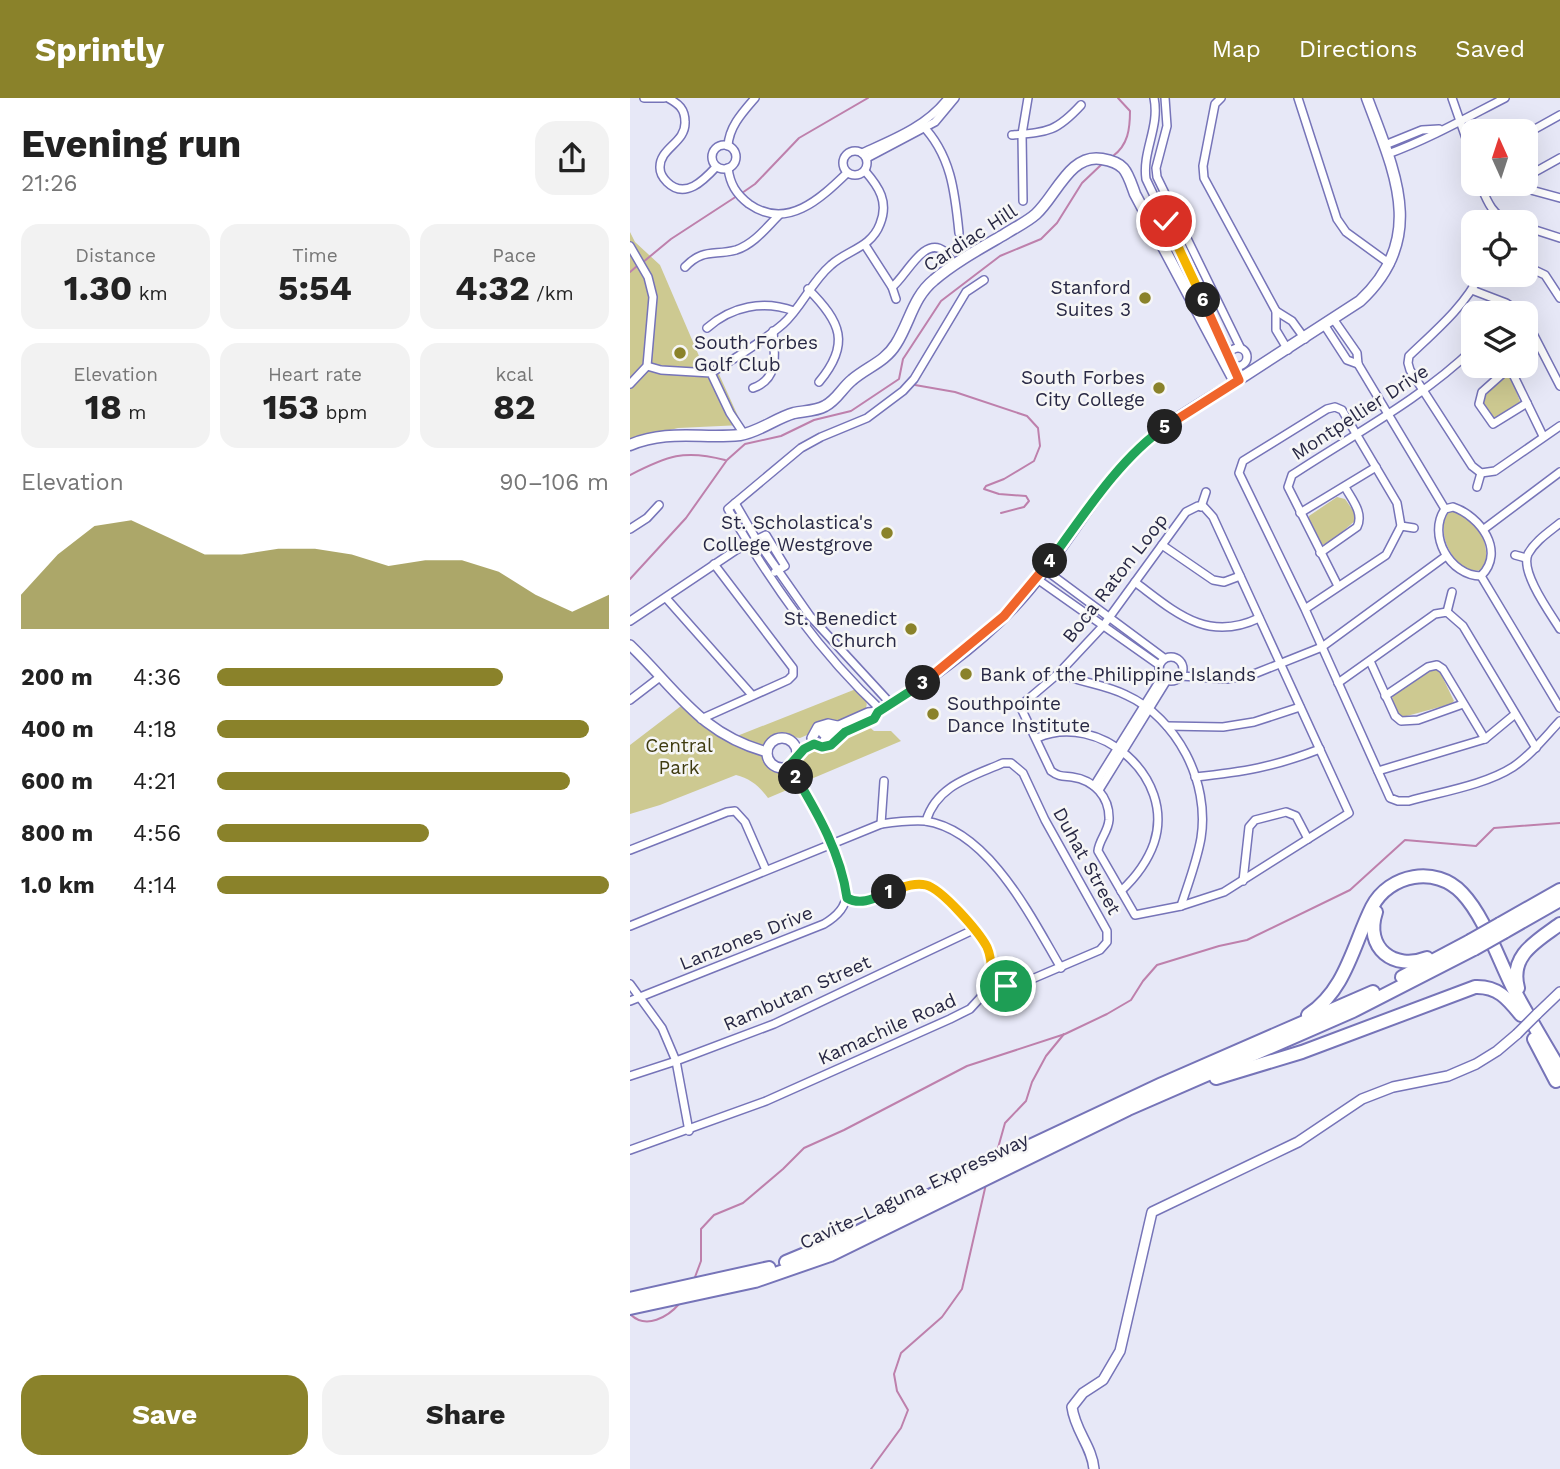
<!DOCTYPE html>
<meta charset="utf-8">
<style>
body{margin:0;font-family:"Work Sans",sans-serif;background:#f2f2f2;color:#222;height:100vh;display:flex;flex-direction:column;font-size:26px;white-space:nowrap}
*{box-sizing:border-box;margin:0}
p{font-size:23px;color:#767676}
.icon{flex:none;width:38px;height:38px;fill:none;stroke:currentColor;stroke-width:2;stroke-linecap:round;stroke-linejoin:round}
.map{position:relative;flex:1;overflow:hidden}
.sheet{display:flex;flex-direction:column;background:#fff;width:630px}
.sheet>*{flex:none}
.needle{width:46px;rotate:357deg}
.controls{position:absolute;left:831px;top:21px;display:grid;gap:14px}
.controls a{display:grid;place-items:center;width:77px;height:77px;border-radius:14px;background:#fff;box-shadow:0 7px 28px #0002;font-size:35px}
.pin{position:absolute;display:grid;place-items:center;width:60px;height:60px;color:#fff;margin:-30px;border:4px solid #fff;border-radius:50%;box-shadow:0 2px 7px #0007}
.km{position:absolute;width:35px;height:35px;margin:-18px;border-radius:50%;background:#222;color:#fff;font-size:19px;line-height:35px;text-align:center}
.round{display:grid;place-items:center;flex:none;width:74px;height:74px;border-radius:21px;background:#f2f2f2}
.headline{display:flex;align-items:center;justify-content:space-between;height:119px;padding:0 21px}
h1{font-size:38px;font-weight:700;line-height:52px}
.figures{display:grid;grid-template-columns:repeat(3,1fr);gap:10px;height:119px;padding:7px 21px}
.figures div{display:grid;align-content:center;border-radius:18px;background:#f2f2f2;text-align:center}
.figures b{font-size:35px;font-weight:700}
.figures small{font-size:19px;font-weight:400}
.figures p{font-size:19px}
.chart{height:196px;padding:14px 21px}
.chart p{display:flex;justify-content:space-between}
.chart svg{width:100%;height:126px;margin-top:7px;fill:#8a822a;opacity:.7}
.cta{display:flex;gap:14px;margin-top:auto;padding:14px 21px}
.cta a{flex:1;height:80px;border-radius:21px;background:#8a822a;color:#fff;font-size:28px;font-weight:700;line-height:80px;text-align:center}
.cta a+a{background:#f2f2f2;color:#222}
ul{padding:0 21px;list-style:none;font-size:23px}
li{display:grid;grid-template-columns:112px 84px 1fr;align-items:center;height:52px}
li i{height:18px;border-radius:9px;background:#8a822a}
header{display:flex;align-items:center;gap:42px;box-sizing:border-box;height:98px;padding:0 35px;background:#8a822a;color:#fff}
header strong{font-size:33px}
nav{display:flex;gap:38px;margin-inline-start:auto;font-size:24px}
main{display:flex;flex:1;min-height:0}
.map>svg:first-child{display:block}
</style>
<header>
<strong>Sprintly</strong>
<nav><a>Map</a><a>Directions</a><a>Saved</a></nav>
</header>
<main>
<section class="sheet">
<div class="headline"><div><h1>Evening run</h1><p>21:26</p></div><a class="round"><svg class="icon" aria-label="share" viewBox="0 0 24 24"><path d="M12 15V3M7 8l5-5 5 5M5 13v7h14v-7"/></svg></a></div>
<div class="figures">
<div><p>Distance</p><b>1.30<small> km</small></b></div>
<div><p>Time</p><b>5:54</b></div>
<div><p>Pace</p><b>4:32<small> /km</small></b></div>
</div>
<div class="figures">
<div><p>Elevation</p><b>18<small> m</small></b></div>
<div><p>Heart rate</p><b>153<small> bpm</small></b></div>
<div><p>kcal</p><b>82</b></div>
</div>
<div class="chart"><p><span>Elevation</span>90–106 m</p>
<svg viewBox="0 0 160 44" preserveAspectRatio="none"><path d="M0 44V32L10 18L20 8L30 6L40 12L50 18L60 18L70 16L80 16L90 18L100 22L110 20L120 20L130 24L140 32L150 38L160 32V44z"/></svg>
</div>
<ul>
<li><b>200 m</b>4:36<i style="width:73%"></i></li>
<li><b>400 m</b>4:18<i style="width:95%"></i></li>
<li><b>600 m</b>4:21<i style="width:90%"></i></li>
<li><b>800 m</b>4:56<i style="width:54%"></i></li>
<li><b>1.0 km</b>4:14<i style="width:100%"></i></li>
</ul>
<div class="cta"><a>Save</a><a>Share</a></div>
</section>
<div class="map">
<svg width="930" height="1371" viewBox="0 0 930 1371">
<rect width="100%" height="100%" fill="#e7e8f7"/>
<g fill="#cdc991">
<path d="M0 134 5 144 30 167 72 265 83 263 112 327 48 330 0 342Z"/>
<path d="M877 279 881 280 891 306 867 321 862 320 853 304V300L872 281Z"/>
<path d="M707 399 715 401 727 418 726 422 698 446 690 447 679 422V418Z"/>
<path d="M820 413C845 411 864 451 853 471 827 482 801 431 820 413Z"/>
<path d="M805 570 809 572 824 603 821 606 773 619 769 617 763 605 762 598Z"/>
<path d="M226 591C233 598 240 602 235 612L170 640 147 637 131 649 102 640Z"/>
<path d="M51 608 98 644 132 658 139 667 154 673 160 678 164 689 138 700C130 689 120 680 106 677L30 707 0 716V647Z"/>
<path d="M237 627 244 633H261L271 643 174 684 165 669 170 656Z"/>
</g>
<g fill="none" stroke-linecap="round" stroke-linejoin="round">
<g stroke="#be80ac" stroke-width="2">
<path d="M483 58C498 47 500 31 500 13L488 0"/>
<path d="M112 95 125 86 169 40 238 0"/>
<path d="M12 165 41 141 107 98"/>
<path d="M0 174 7 168"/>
<path d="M285 287 325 294 397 318 408 330 410 348 404 363 374 381 356 388 354 391 369 396 396 398 399 403 394 409 371 415"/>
<path d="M0 377C37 358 54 351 95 362"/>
<path d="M0 481 56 420 97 362 115 346 151 338 184 322 221 313 269 281 273 261 311 203 370 158 411 141 427 125 452 85 472 66"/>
<path d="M366 1057 375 1025 396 1003 402 984 416 958 434 936"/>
<path d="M65 1179 71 1163V1131L84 1117 113 1105 153 1071 174 1050 214 1032 337 968 435 936 477 916 501 902 513 883 527 867 589 848 617 842 720 792 775 742 846 748 864 730 930 725"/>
<path d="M0 1216C16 1232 38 1219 50 1205"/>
<path d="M241 1371 271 1330 278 1312 267 1293 264 1276 271 1255 312 1219 332 1191 356 1086"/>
</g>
<g stroke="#7674b8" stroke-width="10">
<g id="minor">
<path d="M14 0H34"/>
<path d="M38 0C49 6 55 11 55 24 56 45 29 50 30 70 30 76 33 80 37 84 55 102 74 82 86 69"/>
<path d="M524 0C530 29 512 53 516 81L599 255"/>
<path d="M535 0 537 28 526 70 527 79 610 249"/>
<path d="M591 0 585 6 573 68 574 80 646 213 662 223 675 241"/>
<path d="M668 0 707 121 716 134 760 166"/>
<path d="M822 0 844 63"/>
<path d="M291 26C321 56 325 94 329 135"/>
<path d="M896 36 930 17"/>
<path d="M382 37C418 34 426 34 451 7"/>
<path d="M755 47 792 32 809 31"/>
<circle cx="94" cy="59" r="12"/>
<path d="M98 48C99 29 112 15 125 0"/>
<circle cx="225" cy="65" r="12"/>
<path d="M232 55C263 41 297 28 318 0"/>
<path d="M758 56C799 41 836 20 875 0"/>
<path d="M237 60 305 24 325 0"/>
<path d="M98 70C100 86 106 96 119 106 157 133 191 100 217 75"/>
<path d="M896 79 930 60"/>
<path d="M850 86C857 103 862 117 880 124"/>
<path d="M891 86 894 90 930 100"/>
<path d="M393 103 392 36 398 0"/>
<path d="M896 129 930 140"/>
<path d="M235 147 262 189 266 201"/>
<path d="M0 148 18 179 23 199 17 268 0 286"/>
<path d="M896 168 915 177 930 200"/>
<path d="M55 169C73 150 84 158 106 152 124 146 136 130 149 117"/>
<path d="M850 177C834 209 805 233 779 258L778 265 780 272 842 368 851 375 865 373 930 328"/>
<path d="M262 189C275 180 294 137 314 153 318 157 320 162 325 166"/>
<path d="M178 191C211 224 221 246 189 284"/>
<path d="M842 192 876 205 891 215"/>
<path d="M646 213V232L658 252"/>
<path d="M704 222 727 255 728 266 815 411"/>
<path d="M896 222 930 288"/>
<path d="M695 228 717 262 728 266"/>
<path d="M77 230C102 208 133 202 164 213"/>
<circle cx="608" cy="259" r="9"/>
<path d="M17 268 31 272 81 275 100 315 114 336"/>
<path d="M879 268 913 338"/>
<path d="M880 269 852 294 849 306 863 326 897 305"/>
<path d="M81 275C105 260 131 245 153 226 172 209 181 184 201 167 217 152 241 150 250 126 259 104 249 89 235 73"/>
<path d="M123 290C149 281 145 257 143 233"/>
<path d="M847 389 851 375"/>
<path d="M105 405 126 441 180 518 261 606"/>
<path d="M568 408 574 409 583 419 719 715 594 794 551 808 505 817 468 753C469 742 478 734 479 722 480 699 464 682 442 679 433 678 429 679 421 673L390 608 429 575 473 528 556 414Z"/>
<path d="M571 409 576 394"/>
<path d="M823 409C850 418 876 453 851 478 820 478 797 437 815 411Z"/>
<path d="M670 415 746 369"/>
<path d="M930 425C919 434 905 443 898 456 890 474 920 515 930 531"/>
<path d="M771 428 784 430"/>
<path d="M0 431 17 420 29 407"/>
<path d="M854 431 930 374"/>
<path d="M532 447 583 482 594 484 610 478"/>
<path d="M690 455 727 429C734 415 722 402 715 389"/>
<path d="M885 457 896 460"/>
<path d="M414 471 534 560"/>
<path d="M851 478 930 610"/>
<path d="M407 481 529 567"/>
<path d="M505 484C545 514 577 545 629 520"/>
<path d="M708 488 658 389 662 377C724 336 790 302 844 250"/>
<path d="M36 500 122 597"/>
<path d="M675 511 756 457 771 428 767 405 712 312 705 309 697 311 613 363 609 375 675 511 760 700 768 703H779C811 694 855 687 883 669 901 657 915 639 930 623"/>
<path d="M817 514 822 494"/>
<path d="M0 523 106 452 136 437 155 468 145 474"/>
<circle cx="541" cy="571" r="12"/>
<path d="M740 563 765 618 771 623 788 622 833 606"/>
<path d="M429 575C451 585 474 586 496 597 547 620 580 684 571 740 567 763 558 786 551 808"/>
<path d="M551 578 597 581 624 576 692 549 816 458"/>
<path d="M708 585 805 516 817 514 833 528 906 650"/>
<path d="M755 598 798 569 807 567 813 571 855 641"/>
<path d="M0 602 30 579"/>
<path d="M252 613C189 554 141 485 98 411L171 350 191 339 237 320 273 293 284 281 336 194 354 182"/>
<path d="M71 621 158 582 163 577V570L84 466"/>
<path d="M537 628 593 629 624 624 670 609"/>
<path d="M407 640C469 613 546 679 524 745 517 765 506 779 491 793"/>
<path d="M748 673 855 641 884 617"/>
<path d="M565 679C613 674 644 669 690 651"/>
<path d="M464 688 532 579"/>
<path d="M469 692 537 582"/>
<path d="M296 723C307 687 341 679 373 665H381L393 675 415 722 477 833V844L470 852 388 887 376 889 363 886"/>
<path d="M251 726 254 683"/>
<path d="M0 752 97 714 105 713 115 724 136 772"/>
<path d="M613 783 619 729 625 722 656 714 666 718 678 741"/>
<path d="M0 828 251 726C265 724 281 722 295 723 359 732 402 821 431 870"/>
<path d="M0 886 32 930 46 963 59 1033"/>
<path d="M0 903 194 826C204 820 216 810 216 797 217 788 212 779 210 771 198 734 180 701 159 668"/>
<path d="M0 978 46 963 144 926 343 832"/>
<path d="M0 1052 136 1003 320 921 340 911 363 886C362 874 363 859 357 848 353 842 347 837 342 831 327 812 312 785 284 787 261 788 239 813 217 799"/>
</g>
</g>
<g stroke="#7674b8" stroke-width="12">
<g id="tertiary">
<path d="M0 547C47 592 70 636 137 654"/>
<path d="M207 628 198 626 188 629 182 640 184 646C198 651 202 646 212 637"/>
<path d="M193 635 238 615 249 614"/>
<circle cx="152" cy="655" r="15"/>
<path d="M195 642 244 621 249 614C296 584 344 551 383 510 431 460 462 395 512 347 540 322 573 304 605 284"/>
<path d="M907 916 930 894"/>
<path d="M464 1371C462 1348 445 1333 442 1309L453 1295 473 1282 490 1253 522 1114 668 1044 732 1001 763 989 818 978 846 966 867 953 887 936"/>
</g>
</g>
<g stroke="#7674b8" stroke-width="13">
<path id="secondary" d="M0 347C37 331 72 341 110 337 129 334 146 320 164 315 174 313 186 313 195 308 207 302 212 290 222 282 237 269 255 264 266 246 280 224 283 199 304 182 325 164 351 150 375 136 386 129 397 124 406 116 426 98 440 55 472 61 496 65 497 74 505 96L605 284 730 203C798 140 764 73 737 0"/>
</g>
<g stroke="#7674b8" stroke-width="16">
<g id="motorway">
<path d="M746 814C734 850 764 873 797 860"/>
<path d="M870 826 930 792"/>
<path d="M874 834 930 802"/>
<path d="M772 879 840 843"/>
<path d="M888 890C879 857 907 843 930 826"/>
<path d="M678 917C716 892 723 847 742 809 759 776 806 767 832 795 854 818 868 860 882 888 897 917 914 944 930 972"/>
<path d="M904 941 926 983"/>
<path d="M586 980 672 954 845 889C868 888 878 901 891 917"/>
<path d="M156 1164 228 1134 379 1058 532 986 743 894"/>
<path d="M0 1201 139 1170"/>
<path d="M0 1210 125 1183 200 1157 498 1011 723 913 844 851"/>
</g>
</g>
<use href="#minor" stroke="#fff" stroke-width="7"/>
<use href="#tertiary" stroke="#fff" stroke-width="9"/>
<use href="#secondary" stroke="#fff" stroke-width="10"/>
<use href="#motorway" stroke="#fff" stroke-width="12"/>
<g stroke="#7674b8" stroke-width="12" stroke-linecap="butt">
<path id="tertiary-bridge" d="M887 936 907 916"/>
</g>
<g stroke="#7674b8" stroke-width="16" stroke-linecap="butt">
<g id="motorway-bridge">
<path d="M840 843 870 826"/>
<path d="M844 851 874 834"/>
</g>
</g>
<use href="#tertiary-bridge" stroke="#fff" stroke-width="9"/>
<use href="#motorway-bridge" stroke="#fff" stroke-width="12"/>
</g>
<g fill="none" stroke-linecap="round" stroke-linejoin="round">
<g stroke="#fff" stroke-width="14">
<path id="split-1" d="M259 794C271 790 284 784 296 787 312 791 349 834 357 849 362 860 362 874 363 886L376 888"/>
</g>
<g stroke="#fff" stroke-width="14">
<path id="split-2" d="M166 679C188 716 211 756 217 800 231 808 245 800 259 794"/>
</g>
<g stroke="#fff" stroke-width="14">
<path id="split-3" d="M166 679 159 668 174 651 184 646 192 649 201 647 215 634 244 621 248 614 293 585"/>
</g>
<g stroke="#fff" stroke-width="14">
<path id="split-4" d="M293 585 374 518 420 463"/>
</g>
<g stroke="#fff" stroke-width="14">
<path id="split-5" d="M420 463C453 418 489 361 535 329"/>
</g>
<g stroke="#fff" stroke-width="14">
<path id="split-6" d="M535 329 609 282 573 202"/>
</g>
<g stroke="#fff" stroke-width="14">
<path id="split-7" d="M536 123 573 202"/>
</g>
<use href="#split-1" stroke="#f5b400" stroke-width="9"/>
<use href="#split-2" stroke="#22a559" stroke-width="9"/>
<use href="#split-3" stroke="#22a559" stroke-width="9"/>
<use href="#split-4" stroke="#f0652b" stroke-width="9"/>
<use href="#split-5" stroke="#22a559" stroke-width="9"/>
<use href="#split-6" stroke="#f0652b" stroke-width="9"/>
<use href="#split-7" stroke="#f5b400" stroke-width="9"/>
</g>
<g fill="#8a822a" stroke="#f6f6f6" stroke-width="2.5">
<circle cx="515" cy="200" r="7"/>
<circle cx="50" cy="255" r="7"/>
<circle cx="529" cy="290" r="7"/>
<circle cx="257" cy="435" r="7"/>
<circle cx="281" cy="531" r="7"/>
<circle cx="336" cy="576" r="7"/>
<circle cx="303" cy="616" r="7"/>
</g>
<g text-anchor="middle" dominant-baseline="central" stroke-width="5" stroke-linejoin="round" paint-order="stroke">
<g font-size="19" fill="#282844" stroke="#f6f6f6">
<text transform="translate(340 140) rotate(-33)">Cardiac Hill</text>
<text transform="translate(730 314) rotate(-33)">Montpellier Drive</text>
<text transform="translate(485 480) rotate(-52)">Boca Raton Loop</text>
<text transform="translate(457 763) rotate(61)">Duhat Street</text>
<text transform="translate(116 840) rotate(-22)">Lanzones Drive</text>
<text transform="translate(167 895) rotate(-24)">Rambutan Street</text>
<text transform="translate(257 931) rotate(-24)">Kamachile Road</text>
<text transform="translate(284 1093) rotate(-25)">Cavite–Laguna Expressway</text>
</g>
<g font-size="19" fill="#282844" stroke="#f6f6f6" text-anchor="end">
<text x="501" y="189">Stanford<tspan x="501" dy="22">Suites 3</tspan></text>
<text x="64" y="244" text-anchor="start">South Forbes<tspan x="64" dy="22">Golf Club</tspan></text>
<text x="515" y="279">South Forbes<tspan x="515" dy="22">City College</tspan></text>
<text x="243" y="424">St. Scholastica's<tspan x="243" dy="22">College Westgrove</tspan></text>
<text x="267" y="520">St. Benedict<tspan x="267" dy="22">Church</tspan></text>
<text x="350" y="576" text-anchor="start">Bank of the Philippine Islands</text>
<text x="317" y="605" text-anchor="start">Southpointe<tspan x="317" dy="22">Dance Institute</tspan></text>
</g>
<g font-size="19" fill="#3f3b10" stroke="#f6f6f6">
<text x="49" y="647">Central<tspan x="49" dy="22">Park</tspan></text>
</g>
</g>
</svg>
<div class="controls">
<a><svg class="needle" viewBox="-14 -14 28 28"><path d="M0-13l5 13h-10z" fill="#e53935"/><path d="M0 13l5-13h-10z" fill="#767676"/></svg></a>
<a><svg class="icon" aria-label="locate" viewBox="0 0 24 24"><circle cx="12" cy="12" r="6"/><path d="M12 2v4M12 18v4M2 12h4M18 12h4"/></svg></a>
<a><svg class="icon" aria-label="layers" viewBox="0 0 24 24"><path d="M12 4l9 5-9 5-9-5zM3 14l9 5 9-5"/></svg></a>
</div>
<div class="pin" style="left:376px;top:888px;background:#1e9e55"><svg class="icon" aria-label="arrive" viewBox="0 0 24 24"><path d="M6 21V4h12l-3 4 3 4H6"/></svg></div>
<div class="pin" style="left:536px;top:123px;background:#d93025"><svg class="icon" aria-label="check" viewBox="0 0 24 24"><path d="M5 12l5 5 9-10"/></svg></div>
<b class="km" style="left:259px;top:794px">1</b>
<b class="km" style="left:166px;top:679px">2</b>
<b class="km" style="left:293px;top:585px">3</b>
<b class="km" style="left:420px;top:463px">4</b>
<b class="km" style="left:535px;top:329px">5</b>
<b class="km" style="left:573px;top:202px">6</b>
</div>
</main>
